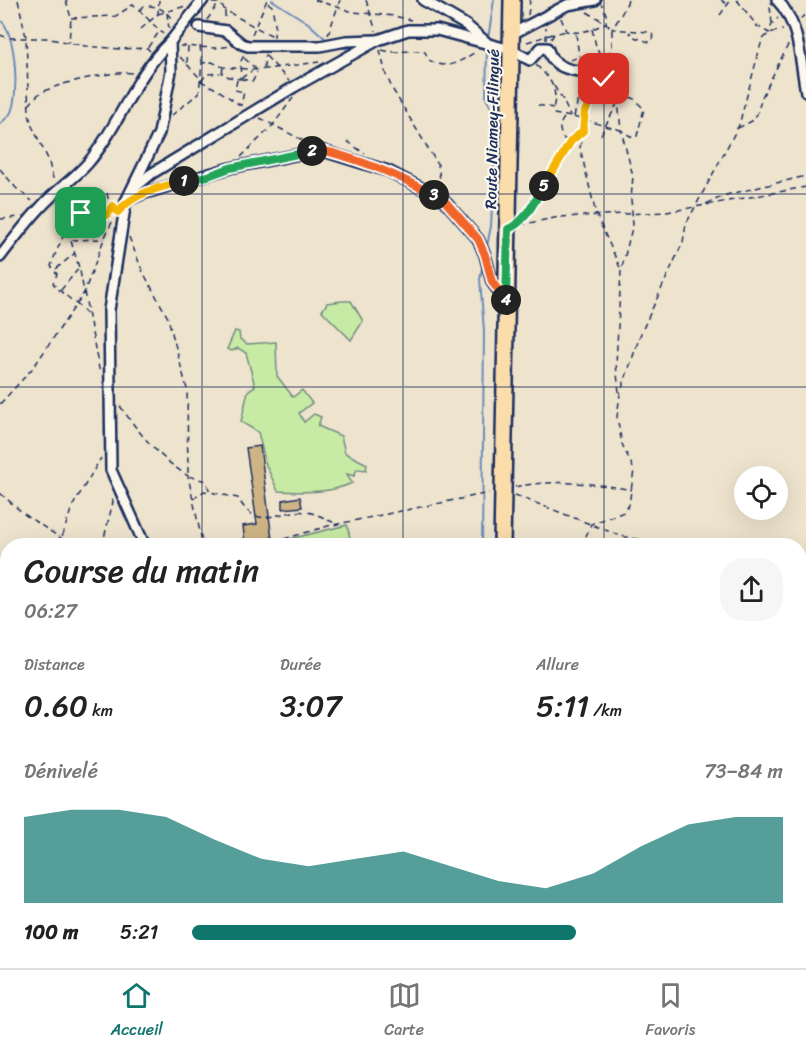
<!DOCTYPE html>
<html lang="fr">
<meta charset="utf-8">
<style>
body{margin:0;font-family:Sriracha,sans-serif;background:#f6f6f6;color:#222;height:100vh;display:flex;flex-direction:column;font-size:22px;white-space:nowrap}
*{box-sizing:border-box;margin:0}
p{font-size:20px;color:#767676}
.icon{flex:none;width:33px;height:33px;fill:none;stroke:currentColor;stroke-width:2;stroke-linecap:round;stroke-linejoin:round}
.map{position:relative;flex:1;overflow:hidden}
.details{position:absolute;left:0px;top:538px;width:807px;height:430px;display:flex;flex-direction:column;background:#fff;border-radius:24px 24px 0 0;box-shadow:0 6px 24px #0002}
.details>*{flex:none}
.tools{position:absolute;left:734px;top:466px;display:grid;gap:12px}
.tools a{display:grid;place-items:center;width:54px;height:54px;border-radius:50%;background:#fff;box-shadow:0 6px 24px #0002;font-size:30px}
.pin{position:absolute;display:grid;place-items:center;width:51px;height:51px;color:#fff;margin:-26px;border-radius:12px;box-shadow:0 3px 9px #0006}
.km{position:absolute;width:30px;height:30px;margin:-15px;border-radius:50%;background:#222;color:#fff;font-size:16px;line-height:30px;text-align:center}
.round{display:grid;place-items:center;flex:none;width:63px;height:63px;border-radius:24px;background:#f6f6f6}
.headline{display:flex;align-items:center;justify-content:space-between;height:102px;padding:0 24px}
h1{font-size:33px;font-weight:600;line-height:45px}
.stats{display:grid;grid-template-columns:repeat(3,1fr);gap:9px;height:102px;padding:6px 24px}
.stats div{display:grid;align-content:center}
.stats b{font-size:30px;font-weight:600}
.stats small{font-size:16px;font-weight:400}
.stats p{font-size:16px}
.chart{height:168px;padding:12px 24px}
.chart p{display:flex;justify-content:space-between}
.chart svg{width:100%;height:108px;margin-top:6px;fill:#0f766e;opacity:.7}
ul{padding:0 24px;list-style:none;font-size:20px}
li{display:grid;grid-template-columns:96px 72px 1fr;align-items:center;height:45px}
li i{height:15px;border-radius:8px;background:#0f766e}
.dock{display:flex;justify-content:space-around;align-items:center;height:84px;border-top:2px solid #e0e0e0;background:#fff;font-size:16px;color:#767676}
.dock a{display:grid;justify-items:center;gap:3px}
.dock .active{color:#0f766e}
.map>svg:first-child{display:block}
</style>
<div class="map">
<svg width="806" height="968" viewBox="0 0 806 968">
<rect width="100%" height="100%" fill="#eee3cd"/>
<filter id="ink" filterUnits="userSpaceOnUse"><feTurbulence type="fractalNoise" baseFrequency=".0167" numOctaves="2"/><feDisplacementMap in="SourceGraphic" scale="12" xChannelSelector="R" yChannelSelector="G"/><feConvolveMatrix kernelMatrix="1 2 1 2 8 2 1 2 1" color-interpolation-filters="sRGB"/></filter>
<g filter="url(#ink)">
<g fill="#c7eaa4" stroke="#718c81" stroke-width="1.5">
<path d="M342 301H351L363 321 351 340 322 311 327 303Z"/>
<path d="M235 331 239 332 240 339 247 344 276 342 277 376 293 397 302 390 312 403 299 413 304 422 314 414 321 417 318 426 341 436 345 453 367 464 366 470 357 469 354 476 347 474 352 483C329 494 303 492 278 491L266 465 258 432 241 422 248 391 255 386 246 353 238 348 232 351 227 349Z"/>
<path d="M347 525 352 546H281L286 540Z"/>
<path d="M800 657H806V694H803L800 692Z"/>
<path d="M72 962H339L336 968H72Z"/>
<path d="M361 962H416V964L364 968Z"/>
</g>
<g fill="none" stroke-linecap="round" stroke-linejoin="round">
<g stroke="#6a8cba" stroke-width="2">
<path d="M272 0 308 23 328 41"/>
<path d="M0 20C16 30 20 97 10 114 8 117 3 121 0 124"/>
<path d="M488 39 494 0"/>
<path d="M338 46 353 51"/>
<path d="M361 53 365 54 384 42"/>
<path d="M486 251 491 226 496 129V117L486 98 487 47"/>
<path d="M482 546 484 331 480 279 483 263"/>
</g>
</g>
<g fill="#ceb484" stroke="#1b2f5e" stroke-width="1.5">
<path d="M260 446 272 539 245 543 243 526 257 524 246 448Z"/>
<path d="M300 497 302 507 283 509V500Z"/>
</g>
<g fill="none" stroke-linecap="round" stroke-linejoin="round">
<g stroke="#1b2f5e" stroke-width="14">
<g id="minor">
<path d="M423 0 466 25 486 42"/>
<path d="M777 0C800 23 800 61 806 92"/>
<path d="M199 27 226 31 242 44 248 46H320L346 41 376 40"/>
<path d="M512 34 567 5 595 0"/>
<path d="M133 189 151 174 294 87 378 40 408 30H437L511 50 530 60 541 48H547C549 52 551 59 554 61 567 74 590 69 604 79"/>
<path d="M126 201 142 194 230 168 320 150 388 171 443 199 478 239 485 255 492 282 506 301"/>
<path d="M0 257C13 240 26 223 41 207 55 191 74 179 88 163 120 125 134 76 170 42"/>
<path d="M145 546 111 470 109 310 126 201 159 133 171 71 170 42 203 0"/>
</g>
</g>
<g stroke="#1b2f5e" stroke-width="20">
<g id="primary">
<path d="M502 546 512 0"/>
<path d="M493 968V962"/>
</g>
</g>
<g stroke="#1b2f5e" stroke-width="1.5" stroke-dasharray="6 4.5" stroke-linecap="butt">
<path d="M18 0 26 37 29 114 32 126 48 159 54 182"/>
<path d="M66 0 71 18 69 42"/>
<path d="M267 0 255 27 273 36"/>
<path d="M315 0 353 12 394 16 411 20"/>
<path d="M366 0 376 31"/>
<path d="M628 0C626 7 617 22 612 29L649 32 653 35V40L649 42 634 37 629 32"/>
<path d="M721 0 727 4"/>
<path d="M737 0 757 26 769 33 772 24 778 18"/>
<path d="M212 3H219L225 10 255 27 251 37"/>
<path d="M268 3 272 6 275 23 274 37"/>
<path d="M770 7 772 23"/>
<path d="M140 10 144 6C160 5 164 11 175 21"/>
<path d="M225 11V21"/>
<path d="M587 12 606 23 612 29V45L606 68"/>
<path d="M167 13 169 29"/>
<path d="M158 14 186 6"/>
<path d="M528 15 530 0"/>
<path d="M720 15 731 0"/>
<path d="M71 18 116 16C122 11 127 10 133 4L163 34"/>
<path d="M561 18 566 31C581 35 593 29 606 23V14L602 4"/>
<path d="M800 19 806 14"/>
<path d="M207 20 221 0"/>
<path d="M141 29 158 14 159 0"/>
<path d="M592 29 596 46 606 67"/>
<path d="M576 34 579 56"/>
<path d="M0 35 9 38H46L85 46 120 49 147 48 150 51"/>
<path d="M328 35 340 0"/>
<path d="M551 39 554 34 566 31"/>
<path d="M546 40V27"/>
<path d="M527 42 553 34"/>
<path d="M180 46 216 48 232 46"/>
<path d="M200 46 202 62"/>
<path d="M148 47 159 32"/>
<path d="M380 50 386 75 393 90 438 165 441 187"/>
<path d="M382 50C400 55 410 48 425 52L429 60C448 71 459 62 477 51"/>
<path d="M266 56 289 81"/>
<path d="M180 57 198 76 201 81 218 90 243 107"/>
<path d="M244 58 256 69"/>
<path d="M570 60 579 57 590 60 594 65"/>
<path d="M187 63 188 47"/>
<path d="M536 65C550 78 559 89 553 108"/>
<path d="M223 68 222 73 229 77 240 79 241 61 244 55"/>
<path d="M264 68 265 55"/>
<path d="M241 78 252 71"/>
<path d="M241 79 253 81 257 72"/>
<path d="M237 80 235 90 244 92 241 105"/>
<path d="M201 81 207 74 220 73"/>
<path d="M554 86 563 100 570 116"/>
<path d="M29 105C32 102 35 97 39 94 53 84 116 70 132 73"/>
<path d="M538 105 553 108 554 114 583 119 605 126C612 116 615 104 623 96L633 98 644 109 637 136 633 138 621 130"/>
<path d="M172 115 199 93 202 63 212 62 223 67 258 70 319 62"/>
<path d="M574 117 582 81"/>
<path d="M260 118 306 142"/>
<path d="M564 118C558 126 559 131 564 139L571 140"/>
<path d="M738 128 752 121 757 114 762 97 788 45"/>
<path d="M583 132 580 148 596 214 621 270"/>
<path d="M601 135 605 126 621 130 618 101 609 88"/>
<path d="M347 141 365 154"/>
<path d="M241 157 273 125 293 98"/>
<path d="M0 169 16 188 32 201"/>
<path d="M107 193 108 198 116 209"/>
<path d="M59 201 80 271 100 374"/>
<path d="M706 204 726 195 806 176"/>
<path d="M63 210 73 212"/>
<path d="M81 211 73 212C67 231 57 247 51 266L57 274 53 283C63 296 79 303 88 316"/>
<path d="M97 217 107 215 112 207"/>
<path d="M0 219 20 217"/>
<path d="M520 222C543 194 555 155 583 131L584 111 600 87"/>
<path d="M72 223 91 226 96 218 95 203 81 205C82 219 90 221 91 239"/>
<path d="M520 225 559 217 667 212 806 187"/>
<path d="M129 237 142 270 168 318 187 389 188 476 206 481 210 492 238 498C258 534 277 508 306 512 317 513 327 520 337 524"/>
<path d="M72 240 104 239"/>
<path d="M56 269 75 253"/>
<path d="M61 290 79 268"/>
<path d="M619 392 616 364 621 271 633 224 631 199 633 176 621 130"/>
<path d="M0 404 33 368 84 293 104 239 114 218"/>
<path d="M120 406C140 434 159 458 188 476L203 546"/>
<path d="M515 487C550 479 596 483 632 490"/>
<path d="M0 493 24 514 62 539"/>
<path d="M515 495 621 536 676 546"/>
<path d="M193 499 204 491 209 492"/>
<path d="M59 546 72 507 101 458"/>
<path d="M102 546 113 502 112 495"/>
<path d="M276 546 284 539 328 526 489 493"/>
<path d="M582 546 591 524 624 512 629 505 634 470 622 444 617 417 620 394 641 333 683 242 686 224 739 125 762 40 769 33 783 30"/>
<path d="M800 565H806"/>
<path d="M0 772 8 771"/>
<path d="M800 799 806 804"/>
<path d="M0 860 8 873"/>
<path d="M800 896 806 915"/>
<path d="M47 962 50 968"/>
<path d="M442 962 452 968"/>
</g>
<use href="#minor" stroke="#fbf7ec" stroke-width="9"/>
<use href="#primary" stroke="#fbddab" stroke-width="15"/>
</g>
</g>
<g fill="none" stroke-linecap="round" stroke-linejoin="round" filter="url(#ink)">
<g stroke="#fff" stroke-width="12">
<path id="split-1" d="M81 213 91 226 96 218 107 215 113 206 118 212C133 193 161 187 184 181"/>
</g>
<g stroke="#fff" stroke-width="12">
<path id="split-2" d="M184 181 208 176 230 168 312 151"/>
</g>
<g stroke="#fff" stroke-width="12">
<path id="split-3" d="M312 151C323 149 332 153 343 156 377 166 403 178 434 195"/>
</g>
<g stroke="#fff" stroke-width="12">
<path id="split-4" d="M434 195 443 199 478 239 485 255 492 282 506 300"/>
</g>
<g stroke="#fff" stroke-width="12">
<path id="split-5" d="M506 300 508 229C526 222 534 202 544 186"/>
</g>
<g stroke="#fff" stroke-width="12">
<path id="split-6" d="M544 186 571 141 583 131 585 111 604 79"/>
</g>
<use href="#split-1" stroke="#f5b400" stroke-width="8"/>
<use href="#split-2" stroke="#22a559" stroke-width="8"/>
<use href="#split-3" stroke="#f0652b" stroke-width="8"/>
<use href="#split-4" stroke="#f0652b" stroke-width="8"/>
<use href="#split-5" stroke="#22a559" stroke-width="8"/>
<use href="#split-6" stroke="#f5b400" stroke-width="8"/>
</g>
<path fill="none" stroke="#1b2f5e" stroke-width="1.5" stroke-opacity="0.55" d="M202 0V546M403 0V546M604 0V546M0 194H806M0 387H806M0 581H8M800 581H806M0 774H8M800 774H806M202 962V968M403 962V968M604 962V968"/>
<g text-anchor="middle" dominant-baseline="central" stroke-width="4.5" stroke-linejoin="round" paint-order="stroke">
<g font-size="16" fill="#1b2f5e" stroke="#fbf7ec">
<text transform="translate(492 129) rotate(-89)">Route Niamey-Filingué</text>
</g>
</g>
</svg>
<div class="tools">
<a><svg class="icon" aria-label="locate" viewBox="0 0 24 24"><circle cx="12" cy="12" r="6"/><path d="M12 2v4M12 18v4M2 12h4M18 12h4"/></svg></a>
</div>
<div class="pin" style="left:81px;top:213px;background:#1e9e55"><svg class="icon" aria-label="arrive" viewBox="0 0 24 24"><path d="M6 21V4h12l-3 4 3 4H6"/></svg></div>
<div class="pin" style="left:604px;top:79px;background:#d93025"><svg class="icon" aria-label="check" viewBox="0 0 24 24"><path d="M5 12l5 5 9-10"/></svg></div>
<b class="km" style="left:184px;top:181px">1</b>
<b class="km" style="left:312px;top:151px">2</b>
<b class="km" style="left:434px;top:195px">3</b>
<b class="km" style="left:506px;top:300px">4</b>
<b class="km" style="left:544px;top:186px">5</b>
<section class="details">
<div class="headline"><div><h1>Course du matin</h1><p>06:27</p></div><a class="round"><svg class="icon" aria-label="share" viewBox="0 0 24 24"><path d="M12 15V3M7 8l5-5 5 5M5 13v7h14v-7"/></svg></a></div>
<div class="stats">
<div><p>Distance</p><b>0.60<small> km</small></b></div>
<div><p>Durée</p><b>3:07</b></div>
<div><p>Allure</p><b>5:11<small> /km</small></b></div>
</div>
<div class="chart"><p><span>Dénivelé</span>73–84 m</p>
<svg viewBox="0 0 160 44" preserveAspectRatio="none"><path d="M0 44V9L10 6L20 6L30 9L40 18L50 26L60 29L70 26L80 23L90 29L100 35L110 38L120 32L130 21L140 12L150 9L160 9V44z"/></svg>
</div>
<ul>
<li><b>100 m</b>5:21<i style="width:65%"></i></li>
</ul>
</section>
</div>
<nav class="dock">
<a class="active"><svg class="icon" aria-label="home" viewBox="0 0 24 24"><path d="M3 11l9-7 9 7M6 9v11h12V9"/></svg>Accueil</a>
<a><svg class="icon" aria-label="map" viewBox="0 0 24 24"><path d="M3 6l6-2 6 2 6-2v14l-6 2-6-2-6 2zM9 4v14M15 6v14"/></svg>Carte</a>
<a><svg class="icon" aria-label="saved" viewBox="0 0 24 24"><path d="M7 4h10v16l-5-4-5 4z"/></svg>Favoris</a>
</nav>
